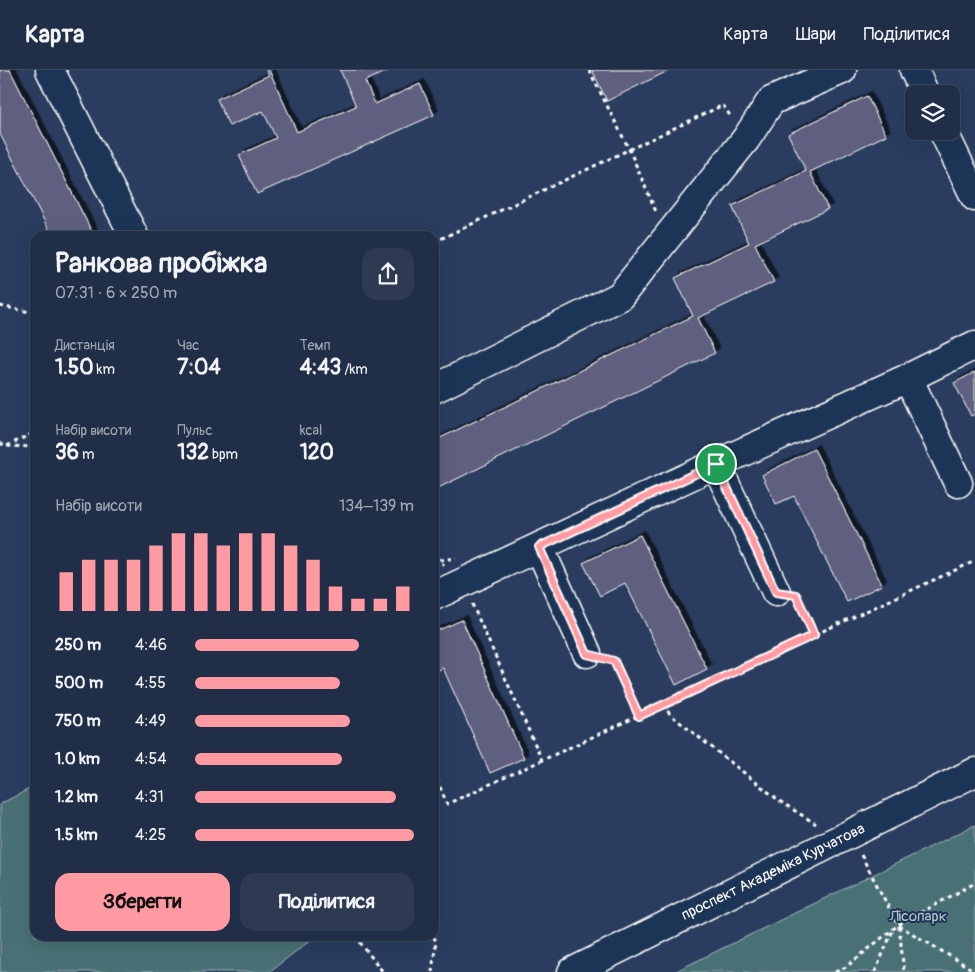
<!DOCTYPE html>
<html lang="uk">
<meta charset="utf-8">
<style>
body{margin:0;font-family:Pangolin,sans-serif;background:#2d3a52;color:#f1f3f6;height:100vh;display:flex;flex-direction:column;font-size:19px;white-space:nowrap}
*{box-sizing:border-box;margin:0}
p{font-size:16px;color:#a2a8b4}
.icon{flex:none;width:28px;height:28px;fill:none;stroke:currentColor;stroke-width:2;stroke-linecap:round;stroke-linejoin:round}
.map{position:relative;flex:1;overflow:hidden}
.details{position:absolute;left:30px;top:161px;width:409px;height:710px;display:flex;flex-direction:column;background:#202e47;border-radius:15px;box-shadow:0 5px 20px #0002,0 0 0 1px #3d4a60}
.details>*{flex:none}
.fabs{position:absolute;left:905px;top:15px;display:grid;gap:10px}
.fabs a{display:grid;place-items:center;width:55px;height:55px;border-radius:10px;background:#202e47;box-shadow:0 5px 20px #0002,0 0 0 1px #3d4a60;font-size:25px}
.pin{position:absolute;display:grid;place-items:center;width:42px;height:42px;color:#fff;margin:-21px;border:2px solid #fff;border-radius:50%;box-shadow:0 1px 5px #0007}
.round{display:grid;place-items:center;flex:none;width:52px;height:52px;border-radius:15px;background:#2d3a52}
.head{display:flex;align-items:center;justify-content:space-between;height:85px;padding:0 25px}
h1{font-size:28px;font-weight:800;line-height:38px}
.stats{display:grid;grid-template-columns:repeat(3,1fr);gap:8px;height:85px;padding:5px 25px}
.stats div{display:grid;align-content:center}
.stats b{font-size:21px;font-weight:800}
.stats small{font-size:14px;font-weight:400}
.stats p{font-size:14px}
.chart{height:140px;padding:10px 25px}
.chart p{display:flex;justify-content:space-between}
.chart svg{width:100%;height:90px;margin-top:5px;stroke:#ff9aa2;stroke-width:6}
.primary-button{display:flex;gap:10px;margin-top:auto;padding:10px 25px}
.primary-button a{flex:1;height:58px;border-radius:15px;background:#ff9aa2;color:#111;font-size:20px;font-weight:800;line-height:58px;text-align:center}
.primary-button a+a{background:#2d3a52;color:#f1f3f6}
ul{padding:0 25px;list-style:none;font-size:16px}
li{display:grid;grid-template-columns:80px 60px 1fr;align-items:center;height:38px}
li i{height:12px;border-radius:6px;background:#ff9aa2}
header{display:flex;align-items:center;gap:30px;box-sizing:border-box;height:70px;padding:0 25px;background:#202e47;border-bottom:1px solid #3d4a60}
header strong{font-size:24px}
nav{display:flex;gap:28px;margin-inline-start:auto;font-size:18px}
.map>svg:first-child{display:block}
</style>
<header>
<strong>Карта</strong>
<nav><a>Карта</a><a>Шари</a><a>Поділитися</a></nav>
</header>
<div class="map">
<svg width="975" height="902" viewBox="0 0 975 902">
<defs>
<filter id="shadow"><feDropShadow dx="4.5" dy="-4.5" stdDeviation="0" flood-color="#0009"/></filter>
</defs>
<rect width="100%" height="100%" fill="#2a3d5f"/>
<filter id="ink" filterUnits="userSpaceOnUse"><feTurbulence type="fractalNoise" baseFrequency=".02" numOctaves="2"/><feDisplacementMap in="SourceGraphic" scale="10" xChannelSelector="R" yChannelSelector="G"/><feConvolveMatrix kernelMatrix="1 2 1 2 8 2 1 2 1" color-interpolation-filters="sRGB"/></filter>
<g filter="url(#ink)">
<g fill="#497175" stroke="#a4b8ba">
<path d="M35 716V866H316L269 902H0V734Z"/>
<path d="M975 755V902H674Z"/>
</g>
<g fill="#5f5e7f" stroke="#fff" filter="url(#shadow)">
<path d="M0 0H10L94 166H52L0 64Z"/>
<path d="M266 0H269L297 62 356 36 340 0H390L365 11 375 34 420 14 434 45 257 124 239 85 276 68 263 41 229 56 217 29 269 5Z"/>
<path d="M592 0H670L607 31Z"/>
<path d="M867 26 886 65 810 102 828 139 755 174 774 212 698 248 715 283 434 420V371L693 246 675 208 749 173 732 136 806 101 788 64Z"/>
<path d="M975 302V344L971 346 954 313Z"/>
<path d="M814 379 882 515 847 532 794 426 776 434 762 405Z"/>
<path d="M640 465 707 599 676 615 625 513 600 526 583 493Z"/>
<path d="M462 550 524 688 490 703 443 598 434 602V562Z"/>
</g>
<g fill="none" stroke-linecap="round" stroke-linejoin="round">
<g stroke="#fff" stroke-width="31">
<g id="minor">
<path d="M50 0 134 166"/>
<path d="M914 0 925 24"/>
<path d="M943 61 975 127"/>
<path d="M908 308 958 413"/>
<path d="M434 319 620 226 746 69 771 31 842 0"/>
<path d="M716 394 776 522"/>
<path d="M539 477 587 583"/>
<path d="M434 526 716 394 908 308 975 275"/>
<path d="M572 902 975 702"/>
</g>
</g>
<g stroke="#fff" stroke-width="3" stroke-dasharray="4 4" stroke-linecap="butt">
<path d="M589 0 629 79 657 144"/>
<path d="M434 172 723 35 731 47"/>
<path d="M0 236 35 243"/>
<path d="M0 373 6 376 35 377"/>
<path d="M7 376 35 362"/>
<path d="M434 479 439 490 444 495"/>
<path d="M434 485 439 490 456 488"/>
<path d="M798 530 815 565"/>
<path d="M472 534 542 690"/>
<path d="M610 589 614 591 639 646"/>
<path d="M662 635 672 646 781 732 816 754"/>
<path d="M434 702 447 734 975 491"/>
<path d="M861 785 898 855 975 901"/>
<path d="M899 856 904 902"/>
<path d="M355 866 383 902"/>
<path d="M432 902 436 871 433 866"/>
<path d="M835 902 846 897 898 855 975 813"/>
<path d="M875 902 893 860"/>
</g>
<use href="#minor" stroke="#1d3557" stroke-width="28"/>
</g>
</g>
<g fill="none" stroke-linecap="round" stroke-linejoin="round" filter="url(#ink)">
<g stroke="#fff" stroke-width="10">
<path id="route" d="M716 394 776 522 796 525 814 565 639 646 614 591 587 584 539 477Z"/>
</g>
<use href="#route" stroke="#ff9aa2" stroke-width="6"/>
</g>
<g text-anchor="middle" dominant-baseline="central" stroke-width="4" stroke-linejoin="round" paint-order="stroke">
<g font-size="15" fill="#fff" stroke="#1d3557">
<text transform="translate(773 802) rotate(-26)">проспект Академіка Курчатова</text>
</g>
<g font-size="15" fill="#b6c6c8" stroke="#1d3557">
<text x="918" y="846">Лісопарк</text>
</g>
</g>
</svg>
<div class="fabs">
<a><svg class="icon" aria-label="layers" viewBox="0 0 24 24"><path d="M12 4l9 5-9 5-9-5zM3 14l9 5 9-5"/></svg></a>
</div>
<div class="pin" style="left:716px;top:394px;background:#1e9e55"><svg class="icon" aria-label="arrive" viewBox="0 0 24 24"><path d="M6 21V4h12l-3 4 3 4H6"/></svg></div>
<section class="details">
<div class="head"><div><h1>Ранкова пробіжка</h1><p>07:31 · 6 × 250 m</p></div><a class="round"><svg class="icon" aria-label="share" viewBox="0 0 24 24"><path d="M12 15V3M7 8l5-5 5 5M5 13v7h14v-7"/></svg></a></div>
<div class="stats">
<div><p>Дистанція</p><b>1.50<small> km</small></b></div>
<div><p>Час</p><b>7:04</b></div>
<div><p>Темп</p><b>4:43<small> /km</small></b></div>
</div>
<div class="stats">
<div><p>Набір висоти</p><b>36<small> m</small></b></div>
<div><p>Пульс</p><b>132<small> bpm</small></b></div>
<div><p>kcal</p><b>120</b></div>
</div>
<div class="chart"><p><span>Набір висоти</span>134–139 m</p>
<svg viewBox="0 0 160 44" preserveAspectRatio="none"><path d="M5 44V25M15 44V19M25 44V19M35 44V19M45 44V12M55 44V6M65 44V6M75 44V12M85 44V6M95 44V6M105 44V12M115 44V19M125 44V32M135 44V38M145 44V38M155 44V32"/></svg>
</div>
<ul>
<li><b>250 m</b>4:46<i style="width:75%"></i></li>
<li><b>500 m</b>4:55<i style="width:66%"></i></li>
<li><b>750 m</b>4:49<i style="width:71%"></i></li>
<li><b>1.0 km</b>4:54<i style="width:67%"></i></li>
<li><b>1.2 km</b>4:31<i style="width:92%"></i></li>
<li><b>1.5 km</b>4:25<i style="width:100%"></i></li>
</ul>
<div class="primary-button"><a>Зберегти</a><a>Поділитися</a></div>
</section>
</div>
